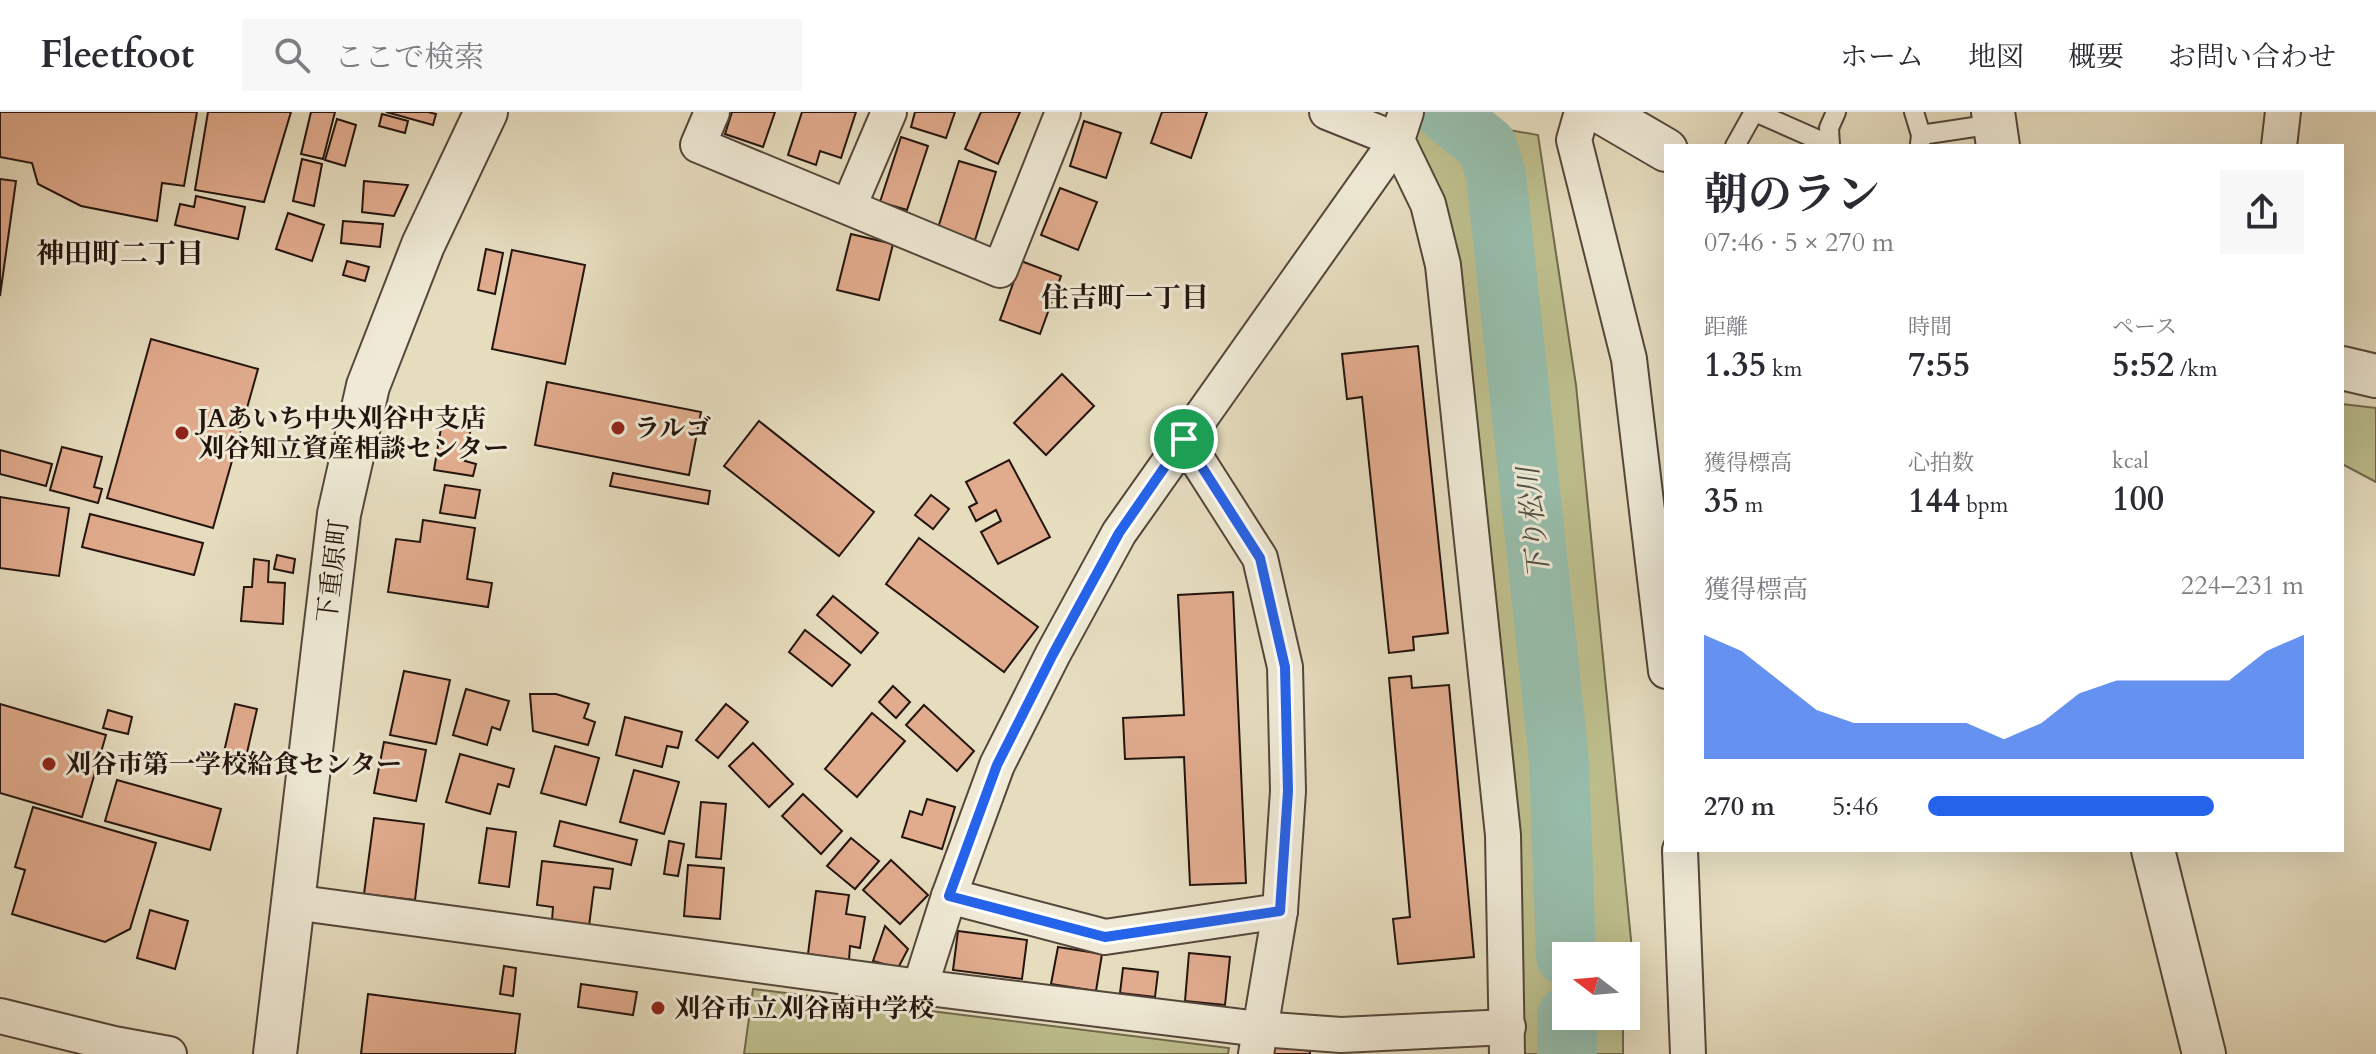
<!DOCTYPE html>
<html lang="ja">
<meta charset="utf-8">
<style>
body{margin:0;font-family:Cardo,"Noto Serif JP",serif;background:#f7f7f7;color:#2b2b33;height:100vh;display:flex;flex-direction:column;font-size:30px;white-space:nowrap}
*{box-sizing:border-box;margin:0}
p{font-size:26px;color:#7c7c81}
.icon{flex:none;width:44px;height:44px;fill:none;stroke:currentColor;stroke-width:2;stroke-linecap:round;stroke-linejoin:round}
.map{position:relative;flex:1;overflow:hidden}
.drawer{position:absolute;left:1664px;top:32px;width:680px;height:708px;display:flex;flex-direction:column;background:#fff;border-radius:0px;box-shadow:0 8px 32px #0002}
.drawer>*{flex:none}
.needle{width:52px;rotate:286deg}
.fabs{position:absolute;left:1552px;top:830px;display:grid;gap:16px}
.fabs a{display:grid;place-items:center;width:88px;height:88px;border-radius:0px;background:#fff;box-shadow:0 8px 32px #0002;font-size:40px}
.pin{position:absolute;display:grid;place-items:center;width:68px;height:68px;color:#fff;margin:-34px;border:4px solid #fff;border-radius:50%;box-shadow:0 2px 8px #0007}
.round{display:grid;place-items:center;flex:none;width:84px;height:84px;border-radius:0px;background:#f7f7f7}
.overview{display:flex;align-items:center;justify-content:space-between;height:136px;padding:0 40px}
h1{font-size:44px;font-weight:700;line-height:60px}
.stats{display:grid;grid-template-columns:repeat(3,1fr);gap:12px;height:136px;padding:8px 40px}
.stats div{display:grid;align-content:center}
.stats b{font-size:34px;font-weight:700}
.stats small{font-size:22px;font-weight:400}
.stats p{font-size:22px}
.chart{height:224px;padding:16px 40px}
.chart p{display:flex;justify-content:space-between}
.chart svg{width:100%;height:144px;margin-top:8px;fill:#2563eb;opacity:.7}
ul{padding:0 40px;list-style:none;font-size:26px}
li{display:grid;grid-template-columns:128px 96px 1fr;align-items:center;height:60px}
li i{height:20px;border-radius:10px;background:#2563eb}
header{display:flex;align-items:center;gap:48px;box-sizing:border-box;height:112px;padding:0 40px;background:#fff;border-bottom:2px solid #e1e1e2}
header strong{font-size:38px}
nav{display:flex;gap:44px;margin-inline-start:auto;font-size:28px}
.search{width:560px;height:72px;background:#f7f7f7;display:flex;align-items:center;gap:20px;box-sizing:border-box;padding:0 28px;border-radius:0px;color:#7c7c81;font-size:30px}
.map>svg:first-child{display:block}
</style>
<header>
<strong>Fleetfoot</strong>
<div class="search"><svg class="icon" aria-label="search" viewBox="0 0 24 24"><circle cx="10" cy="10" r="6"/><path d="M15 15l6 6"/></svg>ここで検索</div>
<nav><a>ホーム</a><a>地図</a><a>概要</a><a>お問い合わせ</a></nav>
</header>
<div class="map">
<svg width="2376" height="942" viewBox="0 0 2376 942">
<rect width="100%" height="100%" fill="#e6ddbf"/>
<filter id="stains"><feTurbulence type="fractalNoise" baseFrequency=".0025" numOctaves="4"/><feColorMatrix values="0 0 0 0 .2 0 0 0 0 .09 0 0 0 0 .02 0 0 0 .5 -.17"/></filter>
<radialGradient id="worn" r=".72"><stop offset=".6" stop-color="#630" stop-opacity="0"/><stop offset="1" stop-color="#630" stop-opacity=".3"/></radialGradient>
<g fill="#bdbe8c" stroke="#70694d" stroke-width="2">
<path d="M1406 0 1538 23 1576 273 1635 868 1626 875V844H1566V904H1623V942H1507L1443 153Z"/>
<path d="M2342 292 2376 296V370L2342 352Z"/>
<path d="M753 877 1229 936 1228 942H744Z"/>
</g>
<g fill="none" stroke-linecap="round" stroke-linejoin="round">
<g stroke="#97bdab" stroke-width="60">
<path d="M1445 0 1487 34 1496 63 1559 648 1566 844"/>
<path d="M1567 904V942"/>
</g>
</g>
<g fill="#e1ab8d" stroke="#24140e" stroke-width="2">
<path d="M0 0H197L184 74 162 71 157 109 81 94 38 72 32 51 0 45Z"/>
<path d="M208 0H291L264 90 195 78Z"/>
<path d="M311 0H335L323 47 301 42Z"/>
<path d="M386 0H428L436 2 433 13Z"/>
<path d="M732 0H775L763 35 725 22Z"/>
<path d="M802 0H856L841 46 820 39 816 53 788 43Z"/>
<path d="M915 0H955L946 26 911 15Z"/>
<path d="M981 0H1020L998 52 965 37Z"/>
<path d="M1162 0H1207L1191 46 1151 31Z"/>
<path d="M382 2 408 9 405 21 379 14Z"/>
<path d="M337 7 356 13 345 54 325 48Z"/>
<path d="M1084 9 1121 21 1106 66 1070 54Z"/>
<path d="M901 25 928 34 907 98 880 90Z"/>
<path d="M302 47 322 52 314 94 293 89Z"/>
<path d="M959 49 996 60 975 128 938 116Z"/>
<path d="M0 67 16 69 0 184Z"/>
<path d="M364 69 408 73 394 104 362 100Z"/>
<path d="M1060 76 1097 90 1078 138 1041 123Z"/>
<path d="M196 84 245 95 238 127 175 113 180 92 194 95Z"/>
<path d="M288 101 324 113 312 149 276 137Z"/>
<path d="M343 109 383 112 380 135 341 131Z"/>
<path d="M851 122 893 132 879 188 837 178Z"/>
<path d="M486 137 503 141 495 182 478 178Z"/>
<path d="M512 138 585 153 565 252 492 237Z"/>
<path d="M347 149 369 155 365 169 343 163Z"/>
<path d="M1021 149 1061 164 1040 222 1000 208Z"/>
<path d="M151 227 258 257 213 416 107 386Z"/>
<path d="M1418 234 1448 521 1413 525 1414 538 1389 541 1362 285 1347 287 1342 242Z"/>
<path d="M1062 262 1094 294 1046 343 1014 311Z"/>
<path d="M547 270 701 300 689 363 535 333Z"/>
<path d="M759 309 874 400 839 444 724 354Z"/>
<path d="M442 310 471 315 465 349 476 352 473 364 434 358Z"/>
<path d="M62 335 102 345 94 375 102 377 98 391 50 378Z"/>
<path d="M0 338 52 352 46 374 0 362Z"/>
<path d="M1009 348 1050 425 998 452 981 420 1001 409 996 398 976 409 969 395 977 391 966 370Z"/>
<path d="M613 361 710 379 708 392 610 374Z"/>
<path d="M445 373 480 378 475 406 440 401Z"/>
<path d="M931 383 949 397 933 417 915 403Z"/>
<path d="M0 385 69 396 59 464 0 456Z"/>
<path d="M90 402 203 431 194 463 82 435Z"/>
<path d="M423 408 475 416 467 467 492 471 488 495 388 480 396 427 420 430Z"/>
<path d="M919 426 1038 515 1004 560 886 472Z"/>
<path d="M277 443 295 447 293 461 274 457Z"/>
<path d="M254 447 269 449 268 470 285 471 283 512 241 509 244 475H252Z"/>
<path d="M1233 480 1246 771 1190 773 1184 645 1125 647 1123 606 1184 603 1178 483Z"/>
<path d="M833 484 878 521 861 541 817 503Z"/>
<path d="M805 518 850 553 832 574 789 540Z"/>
<path d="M404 559 450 568 436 632 390 623Z"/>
<path d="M1411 564 1412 576 1449 573 1474 845 1398 852 1393 807 1410 805 1389 566Z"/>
<path d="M893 574 910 590 896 606 879 590Z"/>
<path d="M466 577 509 589 500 618 492 615 487 633 453 623Z"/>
<path d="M530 582H556L589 592 584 606 595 610 588 633 533 619Z"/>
<path d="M0 592 106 623 82 705 0 681Z"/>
<path d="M235 592 257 597 246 645 224 640Z"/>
<path d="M726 592 748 610 718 646 696 628Z"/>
<path d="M924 593 974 639 957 659 906 613Z"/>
<path d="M108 598 132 605 128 622 103 616Z"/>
<path d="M872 601 905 629 857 685 825 657Z"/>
<path d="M625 605 682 620 678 636 667 634 662 655 616 643Z"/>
<path d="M384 630 426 638 416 689 374 681Z"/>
<path d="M753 631 793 672 769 695 729 654Z"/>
<path d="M555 634 599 646 586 693 541 681Z"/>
<path d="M460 642 514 657 509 675 498 672 490 702 446 690Z"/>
<path d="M634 658 679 670 664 722 620 710Z"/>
<path d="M117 668 221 697 210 738 105 709Z"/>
<path d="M803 682 842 719 821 742 782 704Z"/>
<path d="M927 687 955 695 942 737 902 725 910 699 922 703Z"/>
<path d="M701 690 726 692 721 747 696 745Z"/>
<path d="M33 695 156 731 130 817 105 830 12 802 25 758 15 755Z"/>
<path d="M374 706 424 712 415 788 364 782Z"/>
<path d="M560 709 637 728 631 753 554 734Z"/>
<path d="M487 716 516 720 509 775 479 771Z"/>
<path d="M851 726 879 749 855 777 827 754Z"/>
<path d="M669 729 684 732 678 764 664 762Z"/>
<path d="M891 748 928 783 900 812 863 778Z"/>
<path d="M542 749 613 757 610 777 594 775 589 814 552 809 553 795 537 793Z"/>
<path d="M688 753 724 756 720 807 684 804Z"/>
<path d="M816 779 849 783 846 802 865 805 860 836 850 834 849 848 808 842Z"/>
<path d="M150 798 188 809 175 857 137 846Z"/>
<path d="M885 814 908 837 898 856 873 849Z"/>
<path d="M958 819 1027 828 1022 867 953 858Z"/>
<path d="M1058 835 1102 842 1096 879 1051 872Z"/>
<path d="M1189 841 1230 845 1225 893 1185 889Z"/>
<path d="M504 854 516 856 513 884 500 882Z"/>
<path d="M1123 856 1158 860 1155 885 1120 881Z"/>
<path d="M581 872 637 880 633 903 578 895Z"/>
<path d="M368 882 520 902 515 942H361Z"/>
<path d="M1275 933 1310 939V942H1274Z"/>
</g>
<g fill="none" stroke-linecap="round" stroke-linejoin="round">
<g stroke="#54463a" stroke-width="22">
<g id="service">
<path d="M1755 0 1830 33"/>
<path d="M1914 0 1921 23 1920 32"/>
<path d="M1921 23 1994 12"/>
<path d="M1735 34 1754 0"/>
<path d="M1830 34 1829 16 1836 0"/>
</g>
</g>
<g stroke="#54463a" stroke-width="38">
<g id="minor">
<path d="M712 0 698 33 1000 158 1063 0"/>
<path d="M1327 0 1397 28 1119 421 1053 542 997 653 949 784 920 875 1259 917 1341 923 1508 915"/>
<path d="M1406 0 1397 28 1428 92 1443 153 1503 723 1507 942"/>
<path d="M1582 0 1574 28 1629 247 1666 559"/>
<path d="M2279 34 2283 0"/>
<path d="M849 94 889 0"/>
<path d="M1184 327 1260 446 1285 555 1288 679 1280 799 1256 942"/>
<path d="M1680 738 1688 942"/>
<path d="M949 784 1105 825 1280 799"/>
<path d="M293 790 920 875"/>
<path d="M0 904 114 932 169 942"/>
</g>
</g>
<g stroke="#54463a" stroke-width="46">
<g id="tertiary">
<path d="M1601 0 1666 38"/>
<path d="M1993 0 1998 34"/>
<path d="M2342 256 2376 264"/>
<path d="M2153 738 2204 942"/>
<path d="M275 942 339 402 368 274 423 133 486 0"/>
</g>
</g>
<use href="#service" stroke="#efe9d5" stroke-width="18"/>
<use href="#minor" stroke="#efe9d5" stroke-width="34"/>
<use href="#tertiary" stroke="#efe9d5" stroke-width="42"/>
</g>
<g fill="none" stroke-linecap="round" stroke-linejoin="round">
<g stroke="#fff" stroke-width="16">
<path id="route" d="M1184 327 1260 446 1285 555 1288 679 1280 799 1105 825 949 784 997 653 1053 542 1119 421Z"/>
</g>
<use href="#route" stroke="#2563eb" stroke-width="10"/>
</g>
<g fill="#8f2418" stroke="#efe9d5" stroke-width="3">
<circle cx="618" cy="316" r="8"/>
<circle cx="182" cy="321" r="8"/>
<circle cx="49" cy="652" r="8"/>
<circle cx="658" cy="896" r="8"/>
</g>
<g text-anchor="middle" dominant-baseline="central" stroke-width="6" stroke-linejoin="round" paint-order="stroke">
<g font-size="26" font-weight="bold" fill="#24140e" stroke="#efe9d5" text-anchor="start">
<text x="198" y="306">JAあいち中央刈谷中支店<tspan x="198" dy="30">刈谷知立資産相談センター</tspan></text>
<text x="634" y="316">ラルゴ</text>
<text x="65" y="652">刈谷市第一学校給食センター</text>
<text x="674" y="896">刈谷市立刈谷南中学校</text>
</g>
<g font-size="26" fill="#24140e" stroke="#efe9d5">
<text transform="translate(333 459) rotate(-83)">下重原町</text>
</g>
<g font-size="28" font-weight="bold" fill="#24140e" stroke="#efe9d5">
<text x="120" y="142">神田町二丁目</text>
<text x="1125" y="186">住吉町一丁目</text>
</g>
<g font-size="28" font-style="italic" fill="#4c4f45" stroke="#efe9d5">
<text transform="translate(1534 411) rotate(-96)">下り松川</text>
</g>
</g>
<rect width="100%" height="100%" filter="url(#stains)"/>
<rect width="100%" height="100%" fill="url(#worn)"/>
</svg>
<div class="fabs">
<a><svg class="needle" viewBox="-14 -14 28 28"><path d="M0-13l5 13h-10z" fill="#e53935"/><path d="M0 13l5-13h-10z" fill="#7c7c81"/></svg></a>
</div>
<div class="pin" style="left:1184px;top:327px;background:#1e9e55"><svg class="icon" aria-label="arrive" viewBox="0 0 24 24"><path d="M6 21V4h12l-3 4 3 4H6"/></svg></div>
<section class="drawer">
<div class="overview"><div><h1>朝のラン</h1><p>07:46 · 5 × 270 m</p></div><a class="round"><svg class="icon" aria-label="share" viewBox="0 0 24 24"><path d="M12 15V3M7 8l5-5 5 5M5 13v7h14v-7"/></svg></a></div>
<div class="stats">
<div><p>距離</p><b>1.35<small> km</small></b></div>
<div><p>時間</p><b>7:55</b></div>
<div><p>ペース</p><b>5:52<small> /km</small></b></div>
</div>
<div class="stats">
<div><p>獲得標高</p><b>35<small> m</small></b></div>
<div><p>心拍数</p><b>144<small> bpm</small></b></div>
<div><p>kcal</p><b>100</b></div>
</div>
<div class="chart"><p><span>獲得標高</span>224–231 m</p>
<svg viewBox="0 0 160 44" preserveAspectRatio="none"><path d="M0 44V6L10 11L20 20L30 29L40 33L50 33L60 33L70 33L80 38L90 33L100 24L110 20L120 20L130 20L140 20L150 11L160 6V44z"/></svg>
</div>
<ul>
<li><b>270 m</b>5:46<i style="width:76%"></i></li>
</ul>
</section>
</div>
